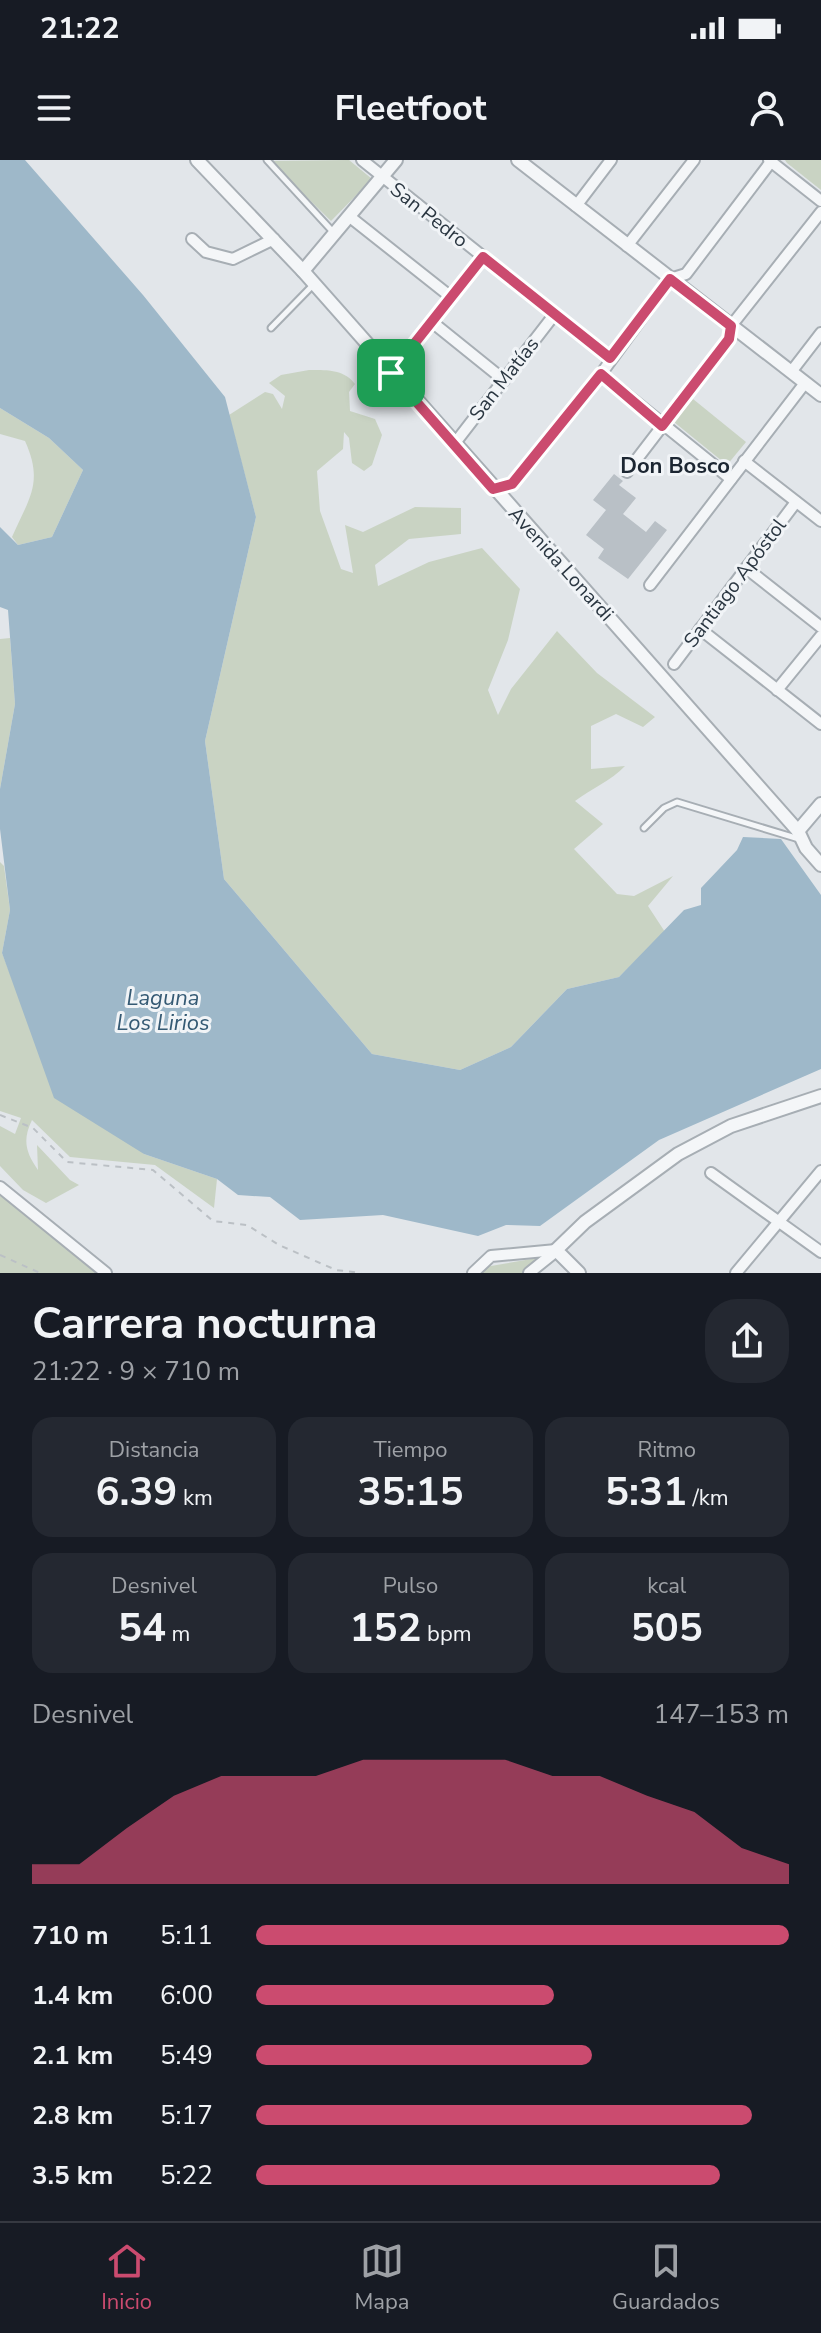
<!DOCTYPE html>
<html lang="es">
<meta charset="utf-8">
<style>
body{margin:0;font-family:"Nunito Sans",sans-serif;background:#242831;color:#f1f3f6;height:100vh;display:flex;flex-direction:column;font-size:30px;white-space:nowrap}
*{box-sizing:border-box;margin:0}
p{font-size:26px;color:#9ea1a6}
.icon{flex:none;width:44px;height:44px;fill:none;stroke:currentColor;stroke-width:2;stroke-linecap:round;stroke-linejoin:round}
.map{position:relative;height:1113px;overflow:hidden}
.sheet{display:flex;flex-direction:column;background:#171b24;flex:1}
.sheet>*{flex:none}
.pin{position:absolute;display:grid;place-items:center;width:68px;height:68px;color:#fff;margin:-34px;border-radius:16px;box-shadow:0 4px 12px #0006}
.round{display:grid;place-items:center;flex:none;width:84px;height:84px;border-radius:32px;background:#242831}
.head{display:flex;align-items:center;justify-content:space-between;height:136px;padding:0 32px}
h1{font-size:44px;font-weight:700;line-height:60px}
.stats{display:grid;grid-template-columns:repeat(3,1fr);gap:12px;height:136px;padding:8px 32px}
.stats div{display:grid;align-content:center;border-radius:20px;background:#242831;text-align:center}
.stats b{font-size:40px;font-weight:700}
.stats small{font-size:22px;font-weight:400}
.stats p{font-size:22px}
.chart{height:224px;padding:16px 32px}
.chart p{display:flex;justify-content:space-between}
.chart svg{width:100%;height:144px;margin-top:8px;fill:#cb4b6f;opacity:.7}
ul{padding:0 32px;list-style:none;font-size:26px}
li{display:grid;grid-template-columns:128px 96px 1fr;align-items:center;height:60px}
li i{height:20px;border-radius:10px;background:#cb4b6f}
.status{display:flex;justify-content:space-between;align-items:center;height:56px;padding:0 40px;background:#171b24;direction:ltr}
.status svg{height:22px;fill:currentColor}
header{display:flex;justify-content:space-between;align-items:center;height:104px;padding:0 32px;background:#171b24;font-size:36px;font-weight:700}
.menu{display:flex;justify-content:space-around;align-items:center;height:112px;border-top:2px solid #363941;background:#171b24;font-size:22px;color:#9ea1a6}
.menu a{display:grid;justify-items:center;gap:4px}
.menu .on{color:#cb4b6f}
.map>svg:first-child{display:block}
</style>
<div class="status"><b>21:22</b><svg viewBox="0 0 49 12"><path d="M0 12V9h3v3zM5 12V6h3v6zM10 12V3h3v9zM15 12V0h3v12zM26 1h20v11H26zM47 4h2v5h-2z"/></svg></div>
<header><svg class="icon" aria-label="menu" viewBox="0 0 24 24"><path d="M4 6h16M4 12h16M4 18h16"/></svg>Fleetfoot<svg class="icon" aria-label="person" viewBox="0 0 24 24"><circle cx="12" cy="8" r="4"/><path d="M4 21q1-7 8-7t8 7"/></svg></header>
<div class="map">
<svg width="821" height="1113" viewBox="0 0 821 1113">
<rect width="100%" height="100%" fill="#e2e6ea"/>
<g fill="#c9d3c3">
<path d="M349 0 372 19 331 61 270 1Z"/>
<path d="M785 0H821V30L787 3Z"/>
<path d="M309 210C326 210 344 209 355 224L349 232 350 251 375 259 382 275 372 305 364 311 352 303 349 278 344 272 343 289 317 311 320 351 341 409 353 413 345 365 363 372 415 347 461 348V374L409 379 375 405 378 426 429 402 482 388 520 429 508 480 488 530 498 555 511 529 557 471 597 513 655 557 643 567 616 554 591 566V609L625 606C611 621 592 628 575 641L603 664 574 689 617 734 634 736 673 716 648 746 665 772 619 817 567 829 511 887 460 910 372 894 224 719 205 581 256 357 229 255 265 232 273 234 282 249 285 236 269 223 281 215Z"/>
<path d="M693 239 746 282 727 305 674 262Z"/>
<path d="M0 248 49 278 83 310 52 377 18 385 12 377C29 338 44 323 25 281L0 274Z"/>
<path d="M10 478 15 544 0 629V479Z"/>
<path d="M0 702 4 706 10 750 2 793 22 845 144 994 217 1019 214 1048 155 1005 70 997 32 960C22 980 26 993 38 1010L37 985 70 1020 79 1025 46 1043 23 1030 0 1006V966L15 974 21 958 0 951Z"/>
<path d="M0 1033 98 1113H0Z"/>
<path d="M537 1098 525 1113H481L485 1107Z"/>
</g>
<path fill="#9eb8c9" d="M0 0H25L143 135 225 237 256 357 205 581 224 719 372 894 460 910 511 887 567 829 619 817 684 750 701 745V728L737 690 743 677 781 679 821 735V909L659 980 540 1066 506 1065 478 1076 383 1055 300 1060 270 1037 238 1035 217 1019 144 994 54 938 2 793 10 750 0 669V629L15 544 8 450 0 447V367L18 385 52 377 83 310 49 278 0 248Z"/>
<path fill="#b9c0c6" d="M614 314 623 321 619 325 636 338 623 354 646 372 655 361 667 370 628 419 598 398 604 389 586 375 606 350 593 340Z"/>
<g fill="none" stroke-linecap="round" stroke-linejoin="round">
<g stroke="#a7aeb4" stroke-width="9">
<g id="service">
<path d="M267 0 334 73"/>
<path d="M271 168 314 124"/>
<path d="M644 668 664 648 677 642 799 679"/>
</g>
</g>
<g stroke="#a7aeb4" stroke-width="14">
<g id="minor">
<path d="M362 0 610 198"/>
<path d="M769 0 821 41"/>
<path d="M576 46 611 0"/>
<path d="M350 57 451 137"/>
<path d="M192 79 206 92 233 99 274 79"/>
<path d="M627 86 694 0"/>
<path d="M432 162 504 220"/>
<path d="M791 212 821 173"/>
<path d="M391 213 483 97"/>
<path d="M601 214 731 319"/>
<path d="M455 283 554 155"/>
<path d="M744 301 821 361"/>
<path d="M627 312 729 179 731 166 821 52"/>
<path d="M493 329 512 324 601 214 670 119 686 114 770 3"/>
<path d="M746 408 821 467"/>
<path d="M650 425 805 223"/>
<path d="M700 469 821 564"/>
<path d="M674 504 796 342"/>
<path d="M777 530 821 476"/>
<path d="M711 1013 821 1092"/>
<path d="M0 1027 106 1113"/>
<path d="M473 1113 491 1096 556 1090"/>
<path d="M529 1113 555 1092"/>
<path d="M736 1113 821 1011"/>
</g>
</g>
<g stroke="#a7aeb4" stroke-width="16">
<g id="tertiary">
<path d="M197 0 303 111 798 671 806 688 821 705"/>
<path d="M518 0 821 235"/>
<path d="M303 111 396 0"/>
<path d="M798 671 821 644"/>
<path d="M579 1113 556 1090 585 1062 678 994 731 966 821 936"/>
</g>
</g>
<g stroke="#bbc0c5" stroke-width="2" stroke-dasharray="6 6" stroke-linecap="butt">
<path d="M0 955 33 968 67 1002 153 1010 213 1061 247 1065 279 1085 336 1110 361 1113"/>
<path d="M0 1095 40 1113"/>
</g>
<use href="#service" stroke="#f4f6f8" stroke-width="5"/>
<use href="#minor" stroke="#f4f6f8" stroke-width="10"/>
<use href="#tertiary" stroke="#f4f6f8" stroke-width="12"/>
</g>
<g fill="none" stroke-linecap="round" stroke-linejoin="round">
<g stroke="#fff" stroke-width="16">
<path id="route" d="M483 97 610 198 670 119 731 166 729 179 662 266 601 214 512 324 493 329 391 213Z"/>
</g>
<use href="#route" stroke="#cb4b6f" stroke-width="10"/>
</g>
<g text-anchor="middle" dominant-baseline="central" stroke-width="6" stroke-linejoin="round" paint-order="stroke">
<g font-size="20" fill="#2a3641" stroke="#f1f4f7">
<text transform="translate(429 55) rotate(38)">San Pedro</text>
<text transform="translate(504 219) rotate(-52)">San Matías</text>
<text transform="translate(561 404) rotate(48)">Avenida Lonardi</text>
<text transform="translate(735 423) rotate(-53)">Santiago Apóstol</text>
</g>
<g font-size="22" font-weight="bold" fill="#1c2632" stroke="#f1f4f7">
<text x="675" y="306">Don Bosco</text>
</g>
<g font-size="22" font-style="italic" fill="#355a74" stroke="#f1f4f7">
<text x="163" y="838">Laguna<tspan x="163" dy="25">Los Lirios</tspan></text>
</g>
</g>
</svg>
<div class="pin" style="left:391px;top:213px;background:#1e9e55"><svg class="icon" aria-label="arrive" viewBox="0 0 24 24"><path d="M6 21V4h12l-3 4 3 4H6"/></svg></div>
</div>
<section class="sheet">
<div class="head"><div><h1>Carrera nocturna</h1><p>21:22 · 9 × 710 m</p></div><a class="round"><svg class="icon" aria-label="share" viewBox="0 0 24 24"><path d="M12 15V3M7 8l5-5 5 5M5 13v7h14v-7"/></svg></a></div>
<div class="stats">
<div><p>Distancia</p><b>6.39<small> km</small></b></div>
<div><p>Tiempo</p><b>35:15</b></div>
<div><p>Ritmo</p><b>5:31<small> /km</small></b></div>
</div>
<div class="stats">
<div><p>Desnivel</p><b>54<small> m</small></b></div>
<div><p>Pulso</p><b>152<small> bpm</small></b></div>
<div><p>kcal</p><b>505</b></div>
</div>
<div class="chart"><p><span>Desnivel</span>147–153 m</p>
<svg viewBox="0 0 160 44" preserveAspectRatio="none"><path d="M0 44V38L10 38L20 27L30 17L40 11L50 11L60 11L70 6L80 6L90 6L100 6L110 11L120 11L130 17L140 22L150 33L160 38V44z"/></svg>
</div>
<ul>
<li><b>710 m</b>5:11<i style="width:100%"></i></li>
<li><b>1.4 km</b>6:00<i style="width:56%"></i></li>
<li><b>2.1 km</b>5:49<i style="width:63%"></i></li>
<li><b>2.8 km</b>5:17<i style="width:93%"></i></li>
<li><b>3.5 km</b>5:22<i style="width:87%"></i></li>
</ul>
</section>
<nav class="menu">
<a class="on"><svg class="icon" aria-label="home" viewBox="0 0 24 24"><path d="M3 11l9-7 9 7M6 9v11h12V9"/></svg>Inicio</a>
<a><svg class="icon" aria-label="map" viewBox="0 0 24 24"><path d="M3 6l6-2 6 2 6-2v14l-6 2-6-2-6 2zM9 4v14M15 6v14"/></svg>Mapa</a>
<a><svg class="icon" aria-label="saved" viewBox="0 0 24 24"><path d="M7 4h10v16l-5-4-5 4z"/></svg>Guardados</a>
</nav>
